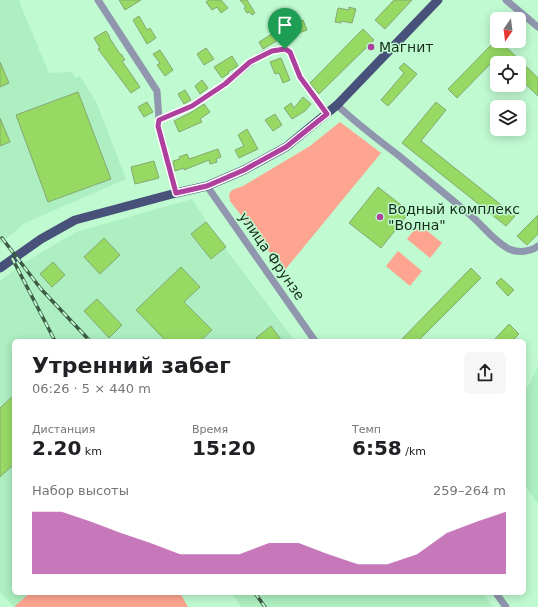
<!DOCTYPE html>
<html lang="ru">
<meta charset="utf-8">
<style>
body{margin:0;font-family:"DejaVu Sans",sans-serif;background:#f6f6f6;color:#202124;height:100vh;display:flex;flex-direction:column;font-size:15px;white-space:nowrap}
*{box-sizing:border-box;margin:0}
p{font-size:13px;color:#757577}
.icon{flex:none;width:22px;height:22px;fill:none;stroke:currentColor;stroke-width:2;stroke-linecap:round;stroke-linejoin:round}
.map{position:relative;flex:1;overflow:hidden}
.drawer{position:absolute;left:12px;top:339px;width:514px;height:256px;display:flex;flex-direction:column;background:#fff;border-radius:6px;box-shadow:0 2px 10px #0003}
.drawer>*{flex:none}
.needle{width:26px;rotate:194deg}
.fabs{position:absolute;left:490px;top:12px;display:grid;gap:8px}
.fabs a{display:grid;place-items:center;width:36px;height:36px;border-radius:6px;background:#fff;box-shadow:0 2px 10px #0003;font-size:20px}
.pin{position:absolute;display:grid;place-items:center;width:34px;height:34px;color:#fff;margin:-41px -17px;border-radius:50% 50% 50% 0;rotate:-45deg;box-shadow:0 0 4px #0007}
.pin .icon{rotate:45deg}
.round{display:grid;place-items:center;flex:none;width:42px;height:42px;border-radius:6px;background:#f6f6f6}
.summary{display:flex;align-items:center;justify-content:space-between;height:68px;padding:0 20px}
h1{font-size:22px;font-weight:700;line-height:30px}
.stats{display:grid;grid-template-columns:repeat(3,1fr);gap:6px;height:68px;padding:4px 20px}
.stats div{display:grid;align-content:center}
.stats b{font-size:20px;font-weight:700}
.stats small{font-size:11px;font-weight:400}
.stats p{font-size:11px}
.chart{height:112px;padding:8px 20px}
.chart p{display:flex;justify-content:space-between}
.chart svg{width:100%;height:72px;margin-top:4px;fill:#ae409e;opacity:.7}
.map>svg:first-child{display:block}
</style>
<div class="map">
<svg width="538" height="607" viewBox="0 0 538 607">
<rect width="100%" height="100%" fill="#c0fad1"/>
<g fill="#adefc1">
<path d="M0 0H19L23 11 49 73 72 72 75 78 80 76 97 104 126 179 25 223 0 244Z"/>
<path d="M192 199 214 233 295 341H14V593H30L14 607 0 592V281L25 262 76 232Z"/>
<path d="M538 366V504L524 484V389L529 385Z"/>
<path d="M232 593H483L493 607H241Z"/>
</g>
<g fill="#fda590">
<path d="M340 122 381 153 284 271 230 201 229 194 232 190 243 186 310 146Z"/>
<path d="M419 224 442 243 430 258 407 239Z"/>
<path d="M398 251 422 271 410 286 386 266Z"/>
<path d="M30 593H180L188 607H14Z"/>
</g>
<g fill="#96da64" stroke="#87a773">
<path d="M119 0H141L125 10Z"/>
<path d="M209 0H221L228 8 221 13 217 7 212 10 206 2Z"/>
<path d="M240 0H247L255 13 252 15 250 12 247 13 244 8 246 7Z"/>
<path d="M394 0H412L385 29 375 20Z"/>
<path d="M349 7 356 9 352 23 341 21V23L335 22 338 8 349 10Z"/>
<path d="M139 16 147 30 150 28 156 38 147 44 133 20Z"/>
<path d="M303 20 307 30 296 34 292 24Z"/>
<path d="M283 27 291 39 283 45H281L278 40 263 49 259 42Z"/>
<path d="M363 29 374 40 319 94 310 83Z"/>
<path d="M106 31 110 37H109L120 54H121L125 60 122 61 140 87 131 93 98 49 100 48 94 38Z"/>
<path d="M497 39V41H500L538 78V96L519 78V63H503L497 57 457 98 448 89Z"/>
<path d="M206 48 214 59 204 65 197 54Z"/>
<path d="M160 50 173 70 165 76 157 65 160 63 153 54Z"/>
<path d="M232 56 238 66 228 72 229 73 222 78 214 67Z"/>
<path d="M281 58 290 80 283 83 279 73 275 74 270 62Z"/>
<path d="M0 62 9 83 0 87Z"/>
<path d="M404 63 417 74 388 106 381 100 404 73 399 68Z"/>
<path d="M202 80 208 88 200 94 195 86Z"/>
<path d="M185 90 191 100 184 104 178 94Z"/>
<path d="M78 92 111 179 48 202 16 115Z"/>
<path d="M303 97 311 104 305 111 292 119 284 108 291 103 294 108Z"/>
<path d="M147 102 153 112 144 117 138 107Z"/>
<path d="M436 102 446 110 421 141 515 216 506 226 402 143Z"/>
<path d="M204 104 210 112 200 119 202 122 179 132 174 121 190 113Z"/>
<path d="M275 114 282 125 273 131 265 120Z"/>
<path d="M0 118 10 142 0 146Z"/>
<path d="M247 129 258 149 239 158 235 150 244 146 238 135Z"/>
<path d="M218 149 221 157 216 159 217 162 210 164 209 160 184 170V168L175 171 173 161 180 159 179 157 187 154 189 159Z"/>
<path d="M154 161 159 178 135 184 131 167Z"/>
<path d="M378 187 410 212 381 248 349 223Z"/>
<path d="M538 215V234L527 245 517 236Z"/>
<path d="M206 222 226 247 211 259 191 234Z"/>
<path d="M104 238 120 255 100 274 84 257Z"/>
<path d="M53 262 65 275 52 287 40 274Z"/>
<path d="M181 267 200 287 184 302 212 330 200 341H166L136 310Z"/>
<path d="M471 268 481 278 418 341H400Z"/>
<path d="M501 278 514 290 508 296 496 283Z"/>
<path d="M97 299 122 325 109 338 84 311Z"/>
<path d="M509 324 519 334 512 341H493Z"/>
<path d="M271 326 282 341H259L256 338Z"/>
<path d="M14 395V464L0 477V408Z"/>
</g>
<g fill="none" stroke-linecap="round" stroke-linejoin="round">
<g stroke="#8f96ae" stroke-width="7">
<path d="M98 0 157 91 159 119 158 125 176 193"/>
<path d="M506 0 538 27"/>
<path d="M337 105C356 123 377 139 398 155 421 174 445 194 468 213 482 224 493 241 509 249 517 253 531 252 538 246"/>
<path d="M159 119C171 115 183 111 193 105 204 98 215 92 225 84 240 73 269 40 290 52L300 77 327 114"/>
<path d="M207 186 315 341"/>
<path d="M496 593 506 607"/>
</g>
<path stroke="#47517a" stroke-width="9" d="M0 268 41 239 75 220 176 193 207 186 244 170 286 147 337 105 438 0"/>
<g stroke="#3c5b45" stroke-width="3.5">
<g id="rail">
<path d="M2 238 41 289 90 341"/>
<path d="M12 258 55 341"/>
<path d="M255 593 265 607"/>
</g>
</g>
<use href="#rail" stroke="#c0fad1" stroke-width="2" stroke-dasharray="6" stroke-linecap="butt"/>
</g>
<g fill="none" stroke-linecap="round" stroke-linejoin="round">
<g stroke="#fff" stroke-width="8">
<path id="route" d="M285 49 290 52 300 77 327 114 286 147 244 170 207 186 176 193 158 126 159 120 192 106 225 84 250 62 272 51Z"/>
</g>
<use href="#route" stroke="#ae409e" stroke-width="5"/>
</g>
<g fill="#ae409e" stroke="#c0fad1" stroke-width="1.5">
<circle cx="371" cy="47" r="4"/>
<circle cx="380" cy="217" r="4"/>
</g>
<g text-anchor="middle" dominant-baseline="central" stroke-width="3" stroke-linejoin="round" paint-order="stroke">
<g font-size="14" fill="#152c1c" stroke="#c0fad1" text-anchor="start">
<text x="379" y="47">Магнит</text>
<text x="388" y="209">Водный комплекс<tspan x="388" dy="16">"Волна"</tspan></text>
</g>
<g font-size="14" fill="#152c1c" stroke="#c0fad1">
<text transform="translate(272 256) rotate(55)">улица Фрунзе</text>
</g>
</g>
</svg>
<div class="fabs">
<a><svg class="needle" viewBox="-14 -14 28 28"><path d="M0-13l5 13h-10z" fill="#e53935"/><path d="M0 13l5-13h-10z" fill="#757577"/></svg></a>
<a><svg class="icon" aria-label="locate" viewBox="0 0 24 24"><circle cx="12" cy="12" r="6"/><path d="M12 2v4M12 18v4M2 12h4M18 12h4"/></svg></a>
<a><svg class="icon" aria-label="layers" viewBox="0 0 24 24"><path d="M12 4l9 5-9 5-9-5zM3 14l9 5 9-5"/></svg></a>
</div>
<div class="pin" style="left:285px;top:49px;background:#1e9e55"><svg class="icon" aria-label="arrive" viewBox="0 0 24 24"><path d="M6 21V4h12l-3 4 3 4H6"/></svg></div>
<section class="drawer">
<div class="summary"><div><h1>Утренний забег</h1><p>06:26 · 5 × 440 m</p></div><a class="round"><svg class="icon" aria-label="share" viewBox="0 0 24 24"><path d="M12 15V3M7 8l5-5 5 5M5 13v7h14v-7"/></svg></a></div>
<div class="stats">
<div><p>Дистанция</p><b>2.20<small> km</small></b></div>
<div><p>Время</p><b>15:20</b></div>
<div><p>Темп</p><b>6:58<small> /km</small></b></div>
</div>
<div class="chart"><p><span>Набор высоты</span>259–264 m</p>
<svg viewBox="0 0 160 44" preserveAspectRatio="none"><path d="M0 44V6L10 6L20 12L30 19L40 25L50 32L60 32L70 32L80 25L90 25L100 32L110 38L120 38L130 32L140 19L150 12L160 6V44z"/></svg>
</div>
</section>
</div>
